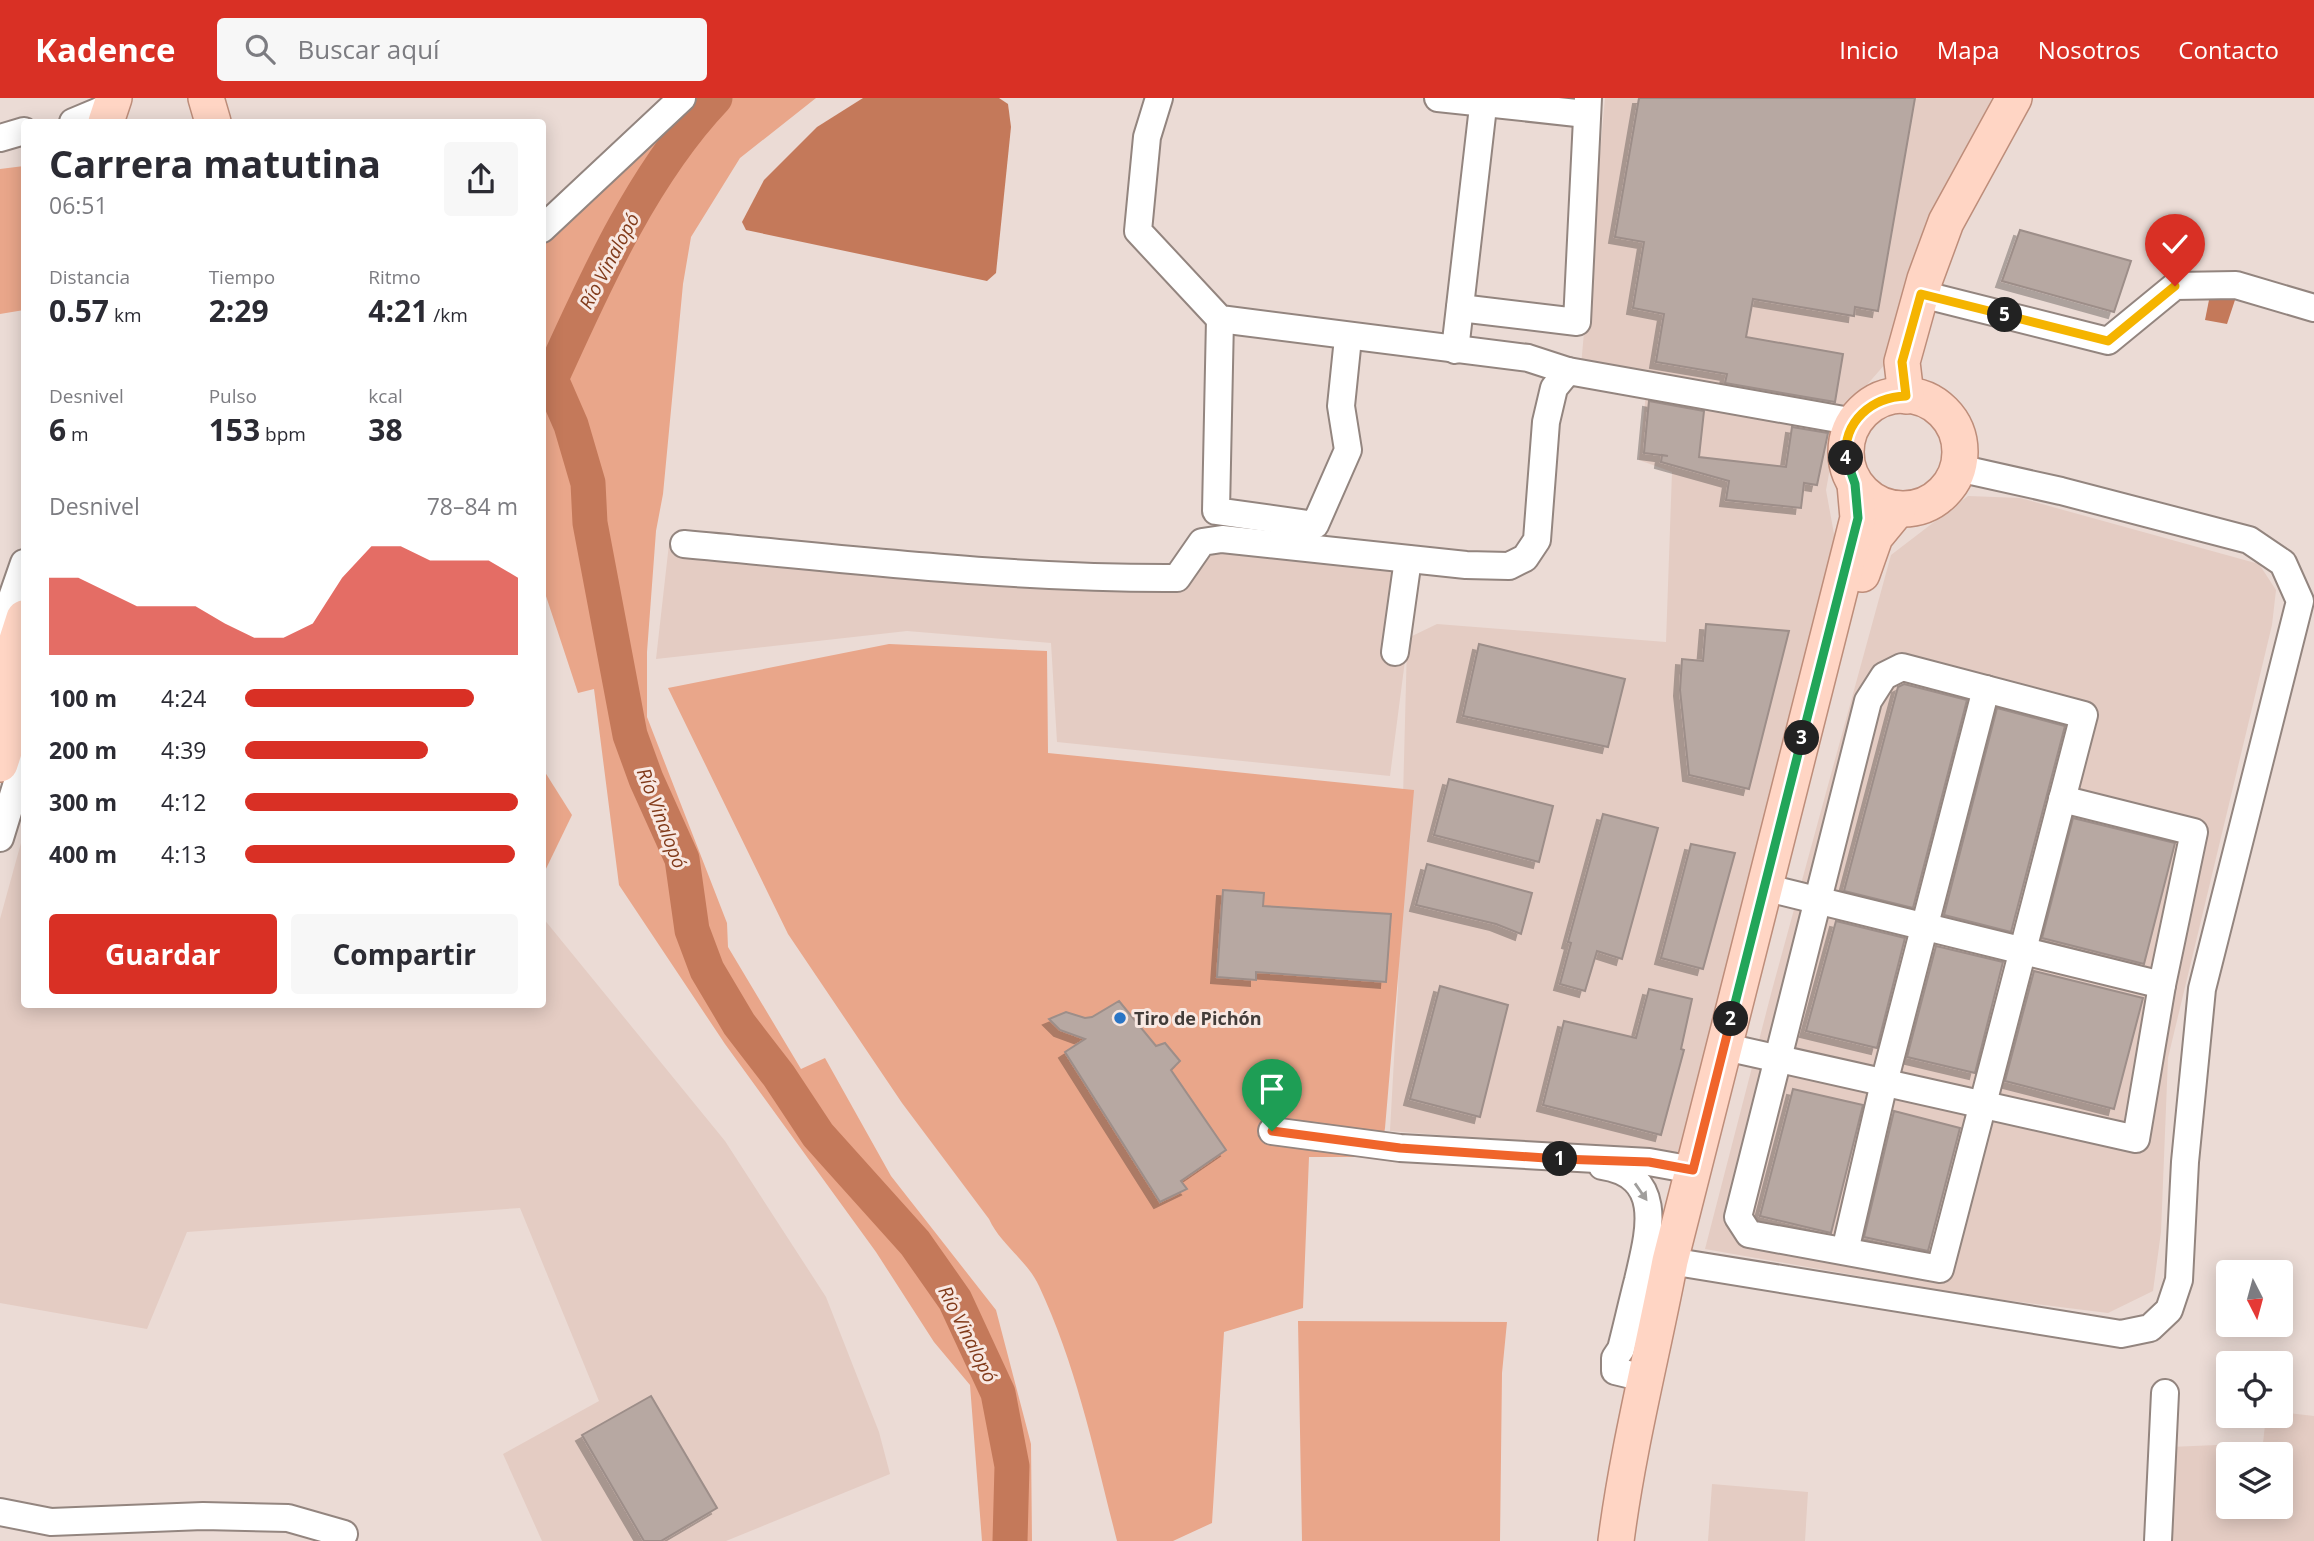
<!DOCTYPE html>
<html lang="es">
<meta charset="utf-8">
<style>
body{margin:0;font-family:"Open Sans",sans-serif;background:#f7f7f7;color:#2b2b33;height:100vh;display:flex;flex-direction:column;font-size:26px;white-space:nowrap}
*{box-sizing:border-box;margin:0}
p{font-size:23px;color:#7c7c81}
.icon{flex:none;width:38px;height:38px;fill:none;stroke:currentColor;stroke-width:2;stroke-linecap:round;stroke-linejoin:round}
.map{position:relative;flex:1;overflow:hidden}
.details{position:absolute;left:21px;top:21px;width:525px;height:889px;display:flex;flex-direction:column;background:#fff;border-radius:7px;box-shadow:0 4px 18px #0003}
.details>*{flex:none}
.needle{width:46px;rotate:174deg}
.buttons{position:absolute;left:2216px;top:1162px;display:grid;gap:14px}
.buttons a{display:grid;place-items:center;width:77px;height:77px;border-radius:7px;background:#fff;box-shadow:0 4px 18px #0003;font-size:35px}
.pin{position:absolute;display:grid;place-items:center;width:60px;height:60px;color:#fff;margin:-72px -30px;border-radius:50% 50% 50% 0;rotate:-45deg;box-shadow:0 0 7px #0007}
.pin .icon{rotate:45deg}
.km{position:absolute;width:35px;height:35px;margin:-18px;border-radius:50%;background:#222;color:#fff;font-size:19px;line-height:35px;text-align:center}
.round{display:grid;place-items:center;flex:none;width:74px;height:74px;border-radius:7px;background:#f7f7f7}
.summary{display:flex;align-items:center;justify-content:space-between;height:119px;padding:0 28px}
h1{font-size:38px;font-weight:700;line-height:52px}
.figures{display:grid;grid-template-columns:repeat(3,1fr);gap:10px;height:119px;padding:7px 28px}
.figures div{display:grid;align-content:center}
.figures b{font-size:30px;font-weight:700}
.figures small{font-size:19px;font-weight:400}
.figures p{font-size:19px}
.chart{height:196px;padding:14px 28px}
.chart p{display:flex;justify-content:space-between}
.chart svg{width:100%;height:126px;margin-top:7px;fill:#d93025;opacity:.7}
.action{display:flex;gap:14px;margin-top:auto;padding:14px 28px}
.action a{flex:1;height:80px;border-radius:7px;background:#d93025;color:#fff;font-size:28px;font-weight:700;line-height:80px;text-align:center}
.action a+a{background:#f7f7f7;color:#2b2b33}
ul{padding:0 28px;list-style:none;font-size:23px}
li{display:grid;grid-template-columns:112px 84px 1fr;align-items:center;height:52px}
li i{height:18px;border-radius:9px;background:#d93025}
header{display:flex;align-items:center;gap:42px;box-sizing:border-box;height:98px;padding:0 35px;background:#d93025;color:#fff}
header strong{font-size:33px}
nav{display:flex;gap:38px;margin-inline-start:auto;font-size:24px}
.search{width:490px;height:63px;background:#f7f7f7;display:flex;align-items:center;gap:18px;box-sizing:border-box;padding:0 24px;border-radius:7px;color:#7c7c81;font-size:26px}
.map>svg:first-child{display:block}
</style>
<header>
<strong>Kadence</strong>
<div class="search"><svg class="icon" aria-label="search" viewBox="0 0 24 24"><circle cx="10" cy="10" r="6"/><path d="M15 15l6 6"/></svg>Buscar aquí</div>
<nav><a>Inicio</a><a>Mapa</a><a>Nosotros</a><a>Contacto</a></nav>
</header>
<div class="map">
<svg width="2314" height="1443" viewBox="0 0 2314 1443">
<defs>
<filter id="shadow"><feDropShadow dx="-6" dy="6" stdDeviation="0" flood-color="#0004"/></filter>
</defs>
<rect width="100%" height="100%" fill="#ebdbd5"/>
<g fill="#e4ccc3" fill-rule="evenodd">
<path d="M1605 0H1992L1951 83 1886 265 1845 312 1581 268Z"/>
<path d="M1646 295 1838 327 1826 392 1838 458 1684 1057 1390 1033 1398 890 1407 547 1390 678 1057 644 1051 545 907 533 656 561 669 446 843 470 1177 490 1215 450 1416 471 1408 540 1437 526 1666 544 1672 374 1639 362Z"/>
<path d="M1968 398 2020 400 2259 466 2276 492 2272 527 2168 960 2161 1134 2153 1193 2108 1215 1973 1198 1705 1151 1772 892 1891 457Z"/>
<path d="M24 734V906H542L543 820 725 1043 826 1199 879 1334 890 1376 726 1443H542L503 1356 599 1303 520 1110 187 1134 147 1231 0 1205V821Z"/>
<path d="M2280 1314 2314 1318V1443H2164L2170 1349 2263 1345 2266 1318H2280ZM2228 1356H2280V1409H2228Z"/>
<path d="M1712 1386 1808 1394 1805 1443H1708Z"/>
</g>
<g fill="#e9a68a">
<path d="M691 0H816L740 60 691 139 683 186 663 396 656 433 647 554V619L727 825 728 849 801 971 825 960 891 1078 996 1212 1031 1346 1032 1443H982L970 1287 934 1244 876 1154 725 946 619 787 594 591 578 595 543 489 542 149Z"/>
<path d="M24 68V212L0 216V71Z"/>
<path d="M889 546 1047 553 1048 655 1414 692 1385 1030 1380 1059H1309L1303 1210 1224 1234 1212 1425 1173 1443H1117C1095 1357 1077 1269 1039 1188 1027 1162 1001 1147 989 1121L902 1005 788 836 668 590Z"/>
<path d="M543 671 572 717 543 777Z"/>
<path d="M1298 1223 1507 1224 1502 1275 1500 1443H1302Z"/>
</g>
<g fill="#c4795a">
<path d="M863 0H999L1008 6 1011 29 996 175 987 183 746 132 742 124 764 82 817 29Z"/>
<path d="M2211 192 2236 199 2227 226 2205 222Z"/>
</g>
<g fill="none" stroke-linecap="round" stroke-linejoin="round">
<path stroke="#c4795a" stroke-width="35" d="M715 0C642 77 594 186 551 281L571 327 588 385 590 425 630 637 646 681 682 761 692 832 707 872 739 926 779 978 818 1037 915 1145 955 1202 998 1295 1012 1368 1010 1443"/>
</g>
<g fill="#b7a8a2" stroke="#9d8e89" stroke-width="2" filter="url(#shadow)">
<path d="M1639 0H1915L1878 213 1855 209 1854 218 1753 201 1746 239 1843 256 1835 304 1725 285 1727 276 1656 264 1664 216 1633 210 1644 144 1615 139Z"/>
<path d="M2020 132 2131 163 2114 214 2002 183Z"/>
<path d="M1649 303 1704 313 1699 359 1786 369 1792 329 1828 335 1817 387 1804 385 1801 410 1726 402 1729 383 1661 364 1662 357 1668 358 1644 355Z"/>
<path d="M1706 526 1789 533 1749 691 1689 677 1680 592 1682 561 1703 563Z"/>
<path d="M1479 546 1625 581 1608 649 1463 618Z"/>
<path d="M1904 586 1967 602 1913 810 1844 793 1898 589Z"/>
<path d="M1997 610 2065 628 2011 834 1944 817Z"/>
<path d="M1449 681 1553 708 1539 764 1434 737Z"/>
<path d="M1603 716 1658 730 1622 861 1597 853 1585 893 1560 886 1571 845 1568 844Z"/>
<path d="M2073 720 2175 745 2144 866 2042 840Z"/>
<path d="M1691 746 1735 755 1703 871 1661 860Z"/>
<path d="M1427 766 1532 795 1521 836 1496 826 1416 807Z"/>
<path d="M1223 792 1264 795 1263 808 1391 816 1386 884 1256 874V882L1217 879Z"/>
<path d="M1836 823 1905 840 1877 950 1806 933Z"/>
<path d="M1936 848 2003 864 1975 975 1907 959Z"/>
<path d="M2034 873 2143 900 2114 1011 2005 983Z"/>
<path d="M1440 888 1508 907 1480 1019 1410 1001Z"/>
<path d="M1649 891 1692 901 1681 951 1684 952 1661 1037 1543 1007 1564 923 1636 940Z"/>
<path d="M1119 903 1156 948 1165 945 1180 963 1171 972 1226 1052 1181 1083 1187 1091 1160 1104 1065 954 1085 941 1060 932 1049 921 1066 914 1085 920 1092 919Z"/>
<path d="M1793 991 1863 1007 1831 1135 1760 1118Z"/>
<path d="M1894 1013 1960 1030 1928 1153 1864 1139Z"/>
<path d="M651 1298 717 1410 661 1443H644L582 1337Z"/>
</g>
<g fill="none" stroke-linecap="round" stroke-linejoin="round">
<g stroke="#93857f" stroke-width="30">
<g id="minor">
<path d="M1159 0 1147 39 1138 133 1220 221 1528 260 1568 273"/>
<path d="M1438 0 1586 16"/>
<path d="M73 24 109 9"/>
<path d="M0 40 24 33"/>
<path d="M542 131 682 0"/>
<path d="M1921 196 2108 243 2175 188 2236 187 2314 210"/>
<path d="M1460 210 1577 224 1588 0"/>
<path d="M1220 221 1216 413 1315 427 1348 352 1341 308 1348 240"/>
<path d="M1455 252 1484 0"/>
<path d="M684 446C848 461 1012 481 1177 480L1202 444 1222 441 1466 467 1509 468 1525 460 1537 442 1546 324 1554 290 1568 273 1855 324"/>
<path d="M0 534 24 465"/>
<path d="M1395 554 1408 461"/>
<path d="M1902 569 2084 617 1940 1171 1749 1136 1738 1119 1868 603 1884 578Z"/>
<path d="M0 740 24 662"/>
<path d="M1780 793 2162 887"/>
<path d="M1739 952 2136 1041 2162 887 2194 734 2062 701"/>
<path d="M1272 1033 1400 1050 1649 1064 1693 1072"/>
<path d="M1602 1068C1667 1078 1648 1138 1638 1182 1632 1205 1627 1228 1621 1251L1615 1260V1273L1648 1281"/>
<path d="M1845 1153 1884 985 1986 591"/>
<path d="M1670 1163 2121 1236 2150 1230 2169 1212 2179 1182 2185 1064 2202 891 2300 503 2283 465 2249 442 2061 393 1958 370"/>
<path d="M0 1414 51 1424 203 1418 288 1420 344 1436"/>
<path d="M2158 1443 2165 1295"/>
</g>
</g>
<g stroke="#bd8d7a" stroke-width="38">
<g id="major">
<path d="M206 0 213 24"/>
<path d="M106 24 114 0"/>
<circle cx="1903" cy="354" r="57"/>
<path d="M1906 298 1902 264 1925 181 1946 124 2014 0"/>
<path d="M1862 476 1875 439 1898 411"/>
<path d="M0 595 24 520"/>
<path d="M0 666 24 591"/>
<path d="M1616 1443C1628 1349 1652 1257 1670 1163L1858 420 1855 386"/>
</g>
</g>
<use href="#minor" stroke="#fff" stroke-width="26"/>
<use href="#major" stroke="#ffd5c4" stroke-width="35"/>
</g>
<defs><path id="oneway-solid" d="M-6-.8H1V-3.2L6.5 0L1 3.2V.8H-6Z" transform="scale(1.75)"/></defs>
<use fill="#a09e9c" href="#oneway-solid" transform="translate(1641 1094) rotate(55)"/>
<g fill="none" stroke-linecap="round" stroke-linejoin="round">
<g stroke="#fff" stroke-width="14">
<path id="split-1" d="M1272 1033 1400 1050 1560 1061"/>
</g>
<g stroke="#fff" stroke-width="14">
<path id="split-2" d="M1560 1061 1649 1064 1693 1072 1731 921"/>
</g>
<g stroke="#fff" stroke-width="14">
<path id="split-3" d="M1731 921 1802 640"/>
</g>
<g stroke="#fff" stroke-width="14">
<path id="split-4" d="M1802 640 1858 420 1855 386 1846 360"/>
</g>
<g stroke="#fff" stroke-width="14">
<path id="split-5" d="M1846 360C1843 323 1872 299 1906 298L1902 264 1921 196 2005 217"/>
</g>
<g stroke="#fff" stroke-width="14">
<path id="split-6" d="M2005 217 2108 243 2175 188"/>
</g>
<use href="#split-1" stroke="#f0652b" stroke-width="9"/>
<use href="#split-2" stroke="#f0652b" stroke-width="9"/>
<use href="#split-3" stroke="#22a559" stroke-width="9"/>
<use href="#split-4" stroke="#22a559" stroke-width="9"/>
<use href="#split-5" stroke="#f5b400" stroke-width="9"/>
<use href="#split-6" stroke="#f5b400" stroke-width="9"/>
</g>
<circle fill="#2a75c5" stroke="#f8e8e2" stroke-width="2.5" cx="1120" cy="920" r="7"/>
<g text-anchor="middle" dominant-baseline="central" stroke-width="6" stroke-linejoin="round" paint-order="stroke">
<g font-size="18" font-weight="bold" fill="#423c39" stroke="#f8e8e2" text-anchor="start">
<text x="1134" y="920">Tiro de Pichón</text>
</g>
<g font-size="19" font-style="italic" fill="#813a1a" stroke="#f8e8e2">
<text transform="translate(609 163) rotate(-62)">Río Vinalopó</text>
<text transform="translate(662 720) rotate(69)">Río Vinalopó</text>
<text transform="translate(968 1236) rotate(63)">Río Vinalopó</text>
</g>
</g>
</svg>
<div class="buttons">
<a><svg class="needle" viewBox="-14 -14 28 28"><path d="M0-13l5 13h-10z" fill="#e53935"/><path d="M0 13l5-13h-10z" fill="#7c7c81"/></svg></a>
<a><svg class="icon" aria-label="locate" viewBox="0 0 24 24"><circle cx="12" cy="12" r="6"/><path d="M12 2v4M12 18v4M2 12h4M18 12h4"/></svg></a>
<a><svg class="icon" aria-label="layers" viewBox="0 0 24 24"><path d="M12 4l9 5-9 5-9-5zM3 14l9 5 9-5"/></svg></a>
</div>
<div class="pin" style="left:1272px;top:1033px;background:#1e9e55"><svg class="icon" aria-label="arrive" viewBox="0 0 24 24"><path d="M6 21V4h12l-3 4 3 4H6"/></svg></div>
<div class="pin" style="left:2175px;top:188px;background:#d93025"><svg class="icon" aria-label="check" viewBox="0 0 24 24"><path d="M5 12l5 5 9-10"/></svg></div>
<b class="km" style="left:1560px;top:1061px">1</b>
<b class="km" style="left:1731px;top:921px">2</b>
<b class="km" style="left:1802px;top:640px">3</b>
<b class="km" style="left:1846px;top:360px">4</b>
<b class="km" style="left:2005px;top:217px">5</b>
<section class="details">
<div class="summary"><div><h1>Carrera matutina</h1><p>06:51</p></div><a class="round"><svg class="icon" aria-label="share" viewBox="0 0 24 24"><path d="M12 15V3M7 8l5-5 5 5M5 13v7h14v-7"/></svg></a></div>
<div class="figures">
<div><p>Distancia</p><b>0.57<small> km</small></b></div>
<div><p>Tiempo</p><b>2:29</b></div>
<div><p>Ritmo</p><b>4:21<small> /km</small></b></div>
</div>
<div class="figures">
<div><p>Desnivel</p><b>6<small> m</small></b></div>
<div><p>Pulso</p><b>153<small> bpm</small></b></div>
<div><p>kcal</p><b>38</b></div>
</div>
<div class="chart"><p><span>Desnivel</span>78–84 m</p>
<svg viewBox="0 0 160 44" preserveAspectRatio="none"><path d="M0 44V17L10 17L20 22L30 27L40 27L50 27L60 33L70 38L80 38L90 33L100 17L110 6L120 6L130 11L140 11L150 11L160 17V44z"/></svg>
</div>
<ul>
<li><b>100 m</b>4:24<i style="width:84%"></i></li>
<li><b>200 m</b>4:39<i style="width:67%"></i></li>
<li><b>300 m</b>4:12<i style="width:100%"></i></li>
<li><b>400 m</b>4:13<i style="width:99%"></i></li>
</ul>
<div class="action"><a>Guardar</a><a>Compartir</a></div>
</section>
</div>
